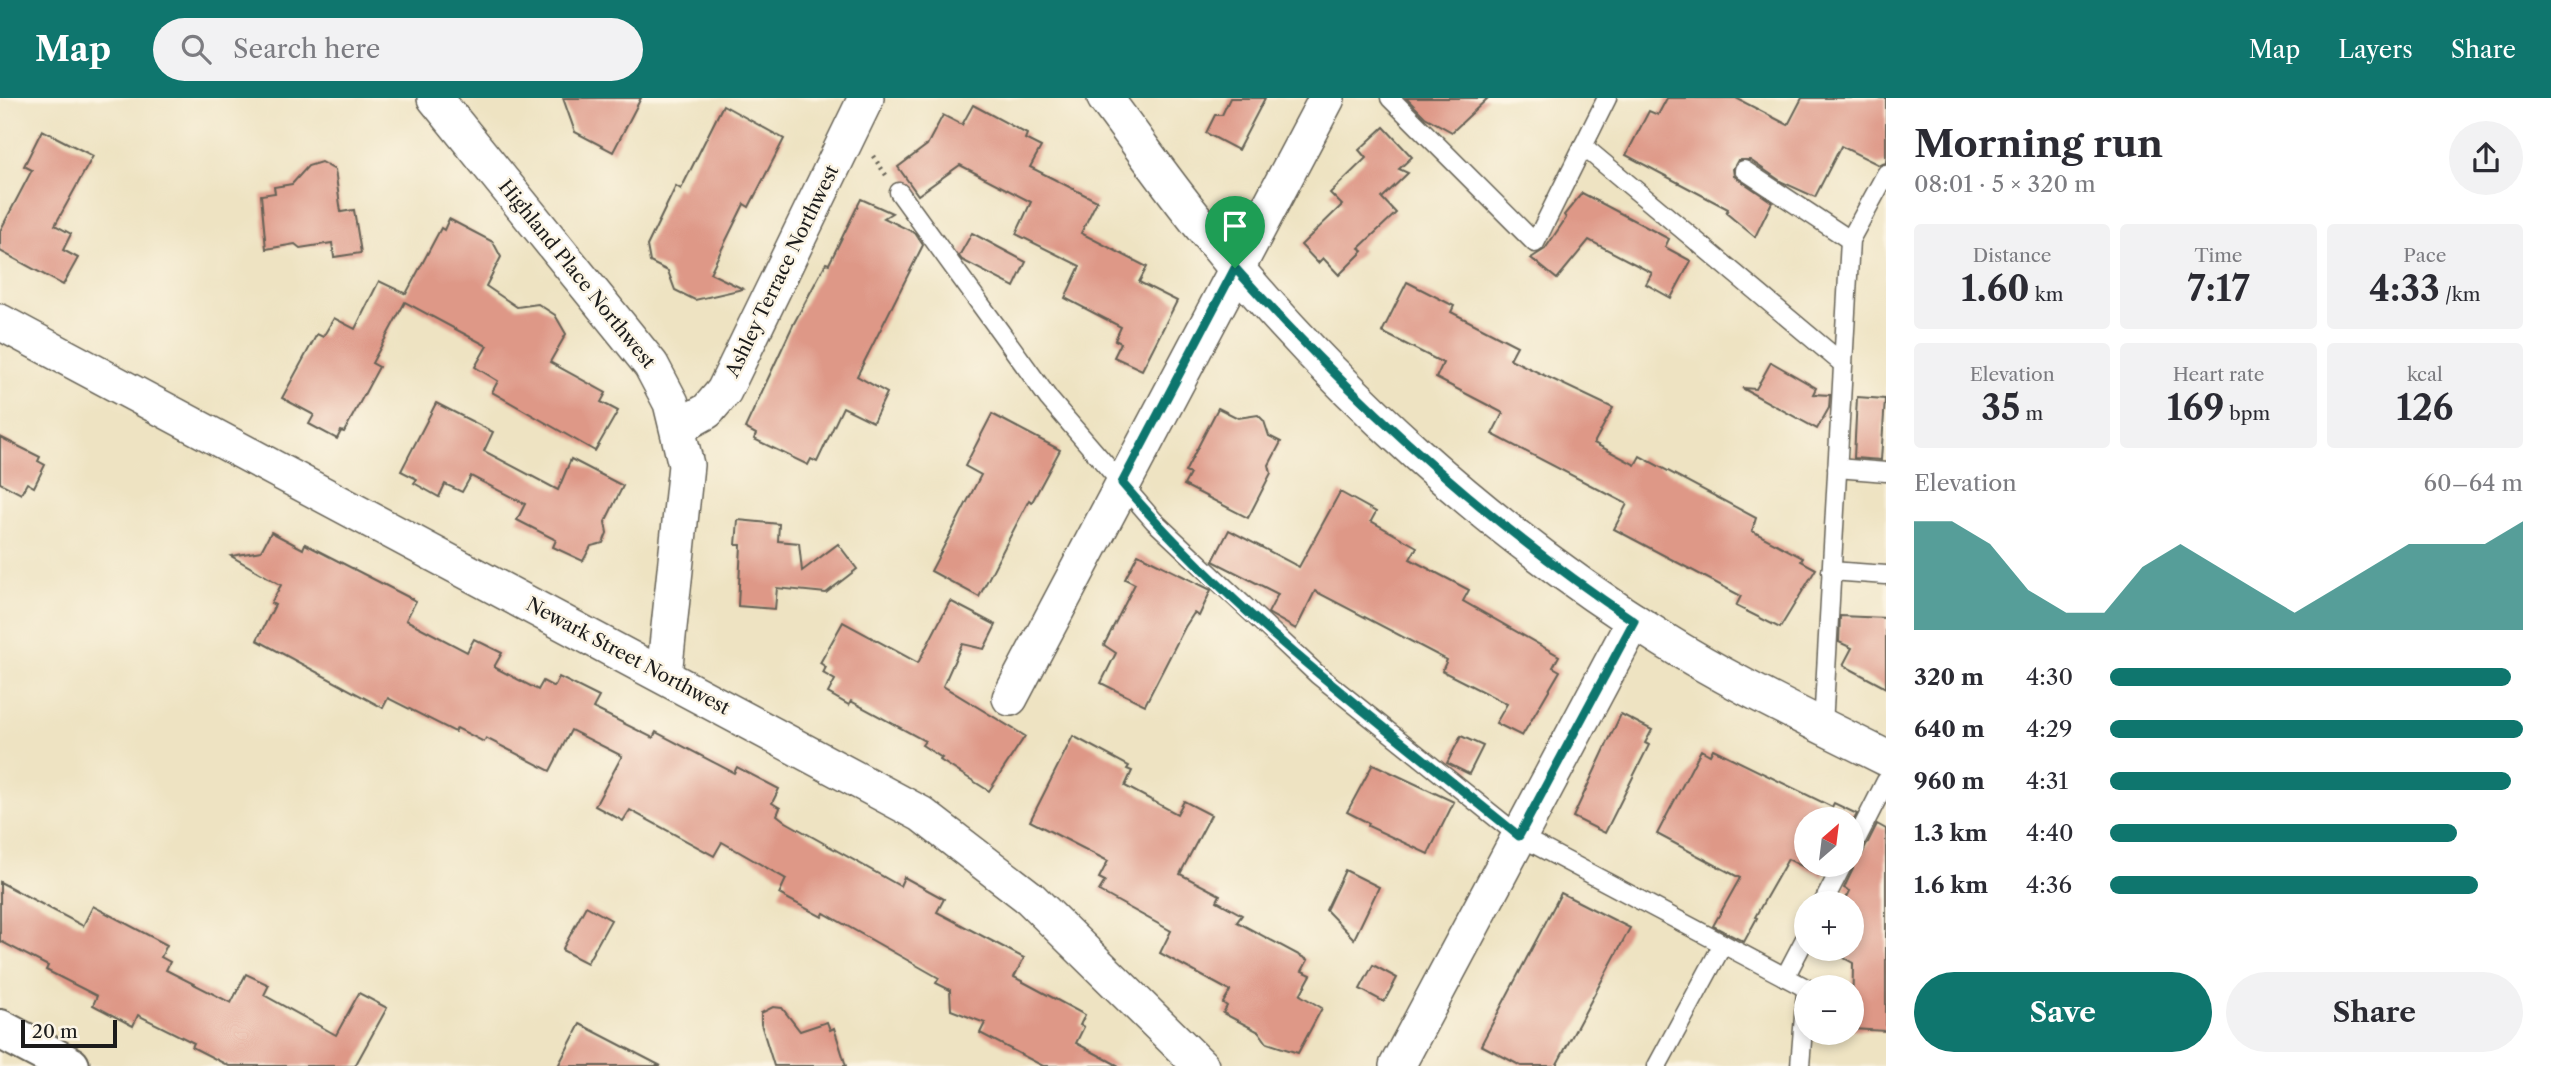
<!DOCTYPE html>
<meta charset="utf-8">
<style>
body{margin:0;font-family:"Libre Caslon Text",serif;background:#f2f2f3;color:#2b2b33;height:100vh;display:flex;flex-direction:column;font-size:26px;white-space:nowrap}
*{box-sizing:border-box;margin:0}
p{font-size:23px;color:#7c7c81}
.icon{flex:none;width:38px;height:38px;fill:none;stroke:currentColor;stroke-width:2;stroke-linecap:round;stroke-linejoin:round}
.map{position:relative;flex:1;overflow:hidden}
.panel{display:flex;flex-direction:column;background:#fff;width:665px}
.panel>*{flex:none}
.needle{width:46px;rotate:28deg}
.fabs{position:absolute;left:1794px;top:709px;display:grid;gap:14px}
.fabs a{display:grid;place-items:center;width:70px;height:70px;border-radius:50%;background:#fff;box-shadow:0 4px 10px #0003;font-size:35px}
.scale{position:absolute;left:21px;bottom:18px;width:96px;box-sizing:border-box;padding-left:7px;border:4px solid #1c1c1c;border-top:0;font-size:19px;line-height:24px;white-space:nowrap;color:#1c1c1c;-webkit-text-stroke:5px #fcf5e5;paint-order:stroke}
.pin{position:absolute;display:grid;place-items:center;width:60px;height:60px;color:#fff;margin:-72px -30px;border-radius:50% 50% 50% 0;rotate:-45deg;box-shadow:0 0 7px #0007}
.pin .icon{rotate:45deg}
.round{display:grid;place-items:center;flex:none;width:74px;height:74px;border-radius:37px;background:#f2f2f3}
.head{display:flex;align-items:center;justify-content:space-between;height:119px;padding:0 28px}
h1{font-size:38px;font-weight:700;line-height:52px}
.metrics{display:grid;grid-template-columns:repeat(3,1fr);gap:10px;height:119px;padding:7px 28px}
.metrics div{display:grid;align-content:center;border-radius:7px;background:#f2f2f3;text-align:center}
.metrics b{font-size:35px;font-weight:700}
.metrics small{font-size:19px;font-weight:400}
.metrics p{font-size:19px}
.chart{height:196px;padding:14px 28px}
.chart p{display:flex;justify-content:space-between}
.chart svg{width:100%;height:126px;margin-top:7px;fill:#0f766e;opacity:.7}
.cta{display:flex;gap:14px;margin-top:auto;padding:14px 28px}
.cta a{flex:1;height:80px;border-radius:42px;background:#0f766e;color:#fff;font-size:28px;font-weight:700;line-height:80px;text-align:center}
.cta a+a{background:#f2f2f3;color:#2b2b33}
ul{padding:0 28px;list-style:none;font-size:23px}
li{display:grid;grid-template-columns:112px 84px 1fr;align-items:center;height:52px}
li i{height:18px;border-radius:9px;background:#0f766e}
header{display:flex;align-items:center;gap:42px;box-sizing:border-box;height:98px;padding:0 35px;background:#0f766e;color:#fff}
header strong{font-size:33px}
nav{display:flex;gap:38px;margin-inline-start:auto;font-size:24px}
.search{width:490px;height:63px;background:#f2f2f3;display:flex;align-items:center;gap:18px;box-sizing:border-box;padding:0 24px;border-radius:38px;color:#7c7c81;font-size:26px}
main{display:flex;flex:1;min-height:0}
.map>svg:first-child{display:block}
</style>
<header>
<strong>Map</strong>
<div class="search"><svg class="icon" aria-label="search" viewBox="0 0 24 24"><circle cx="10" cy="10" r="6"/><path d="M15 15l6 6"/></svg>Search here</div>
<nav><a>Map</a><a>Layers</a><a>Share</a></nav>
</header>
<main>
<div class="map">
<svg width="1886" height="968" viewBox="0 0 1886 968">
<rect width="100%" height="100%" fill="#fcf5e5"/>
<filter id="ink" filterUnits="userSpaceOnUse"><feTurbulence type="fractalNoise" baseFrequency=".0143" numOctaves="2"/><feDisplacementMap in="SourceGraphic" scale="14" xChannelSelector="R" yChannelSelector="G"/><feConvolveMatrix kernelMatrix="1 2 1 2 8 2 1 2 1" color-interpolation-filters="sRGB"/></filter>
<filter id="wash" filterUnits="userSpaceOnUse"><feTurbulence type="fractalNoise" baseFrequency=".00686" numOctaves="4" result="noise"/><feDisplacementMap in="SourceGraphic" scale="28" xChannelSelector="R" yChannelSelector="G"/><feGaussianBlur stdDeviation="1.57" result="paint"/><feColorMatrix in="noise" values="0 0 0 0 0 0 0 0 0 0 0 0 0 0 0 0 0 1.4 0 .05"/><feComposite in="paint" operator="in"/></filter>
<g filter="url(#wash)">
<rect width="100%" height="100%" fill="#eee3c2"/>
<g id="blocks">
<g fill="#de9887">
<path d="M563 0H641L613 54 575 34Z"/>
<path d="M1230 0H1265L1238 52 1206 35 1215 17H1222Z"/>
<path d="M1406 0H1488L1452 34 1425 19Z"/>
<path d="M1667 0H1736L1788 27 1802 0H1886V65L1879 67 1841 48 1815 99 1782 84 1750 62H1738L1733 71 1734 78 1772 104 1755 139 1726 115 1728 111 1626 57 1649 13 1658 17Z"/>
<path d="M723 7 784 41 749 109 744 106 710 175 743 191 695 202 675 192 668 173 650 164 647 148 676 88 681 91Z"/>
<path d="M973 7 1027 36 1025 41 1041 49 1030 69 1097 103 1081 135 1147 169 1139 184 1177 203 1142 272 1114 259 1121 245 1115 242 1121 229 1065 200 1080 168 1016 136 1031 104 960 67 918 97 898 69 927 47 943 17 962 27Z"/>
<path d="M1384 29 1412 59 1399 71 1408 75 1382 100 1396 115 1359 150 1363 153 1339 177 1323 160 1318 165 1301 147 1342 107 1330 95 1366 60 1359 52Z"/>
<path d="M42 32 93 58 55 127 71 136 63 152 78 160 63 187 0 153V133L32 72 24 68Z"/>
<path d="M321 64 335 72 341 114 354 112 361 155 334 159 332 145 300 150 295 146 266 151 261 97 275 95 274 89 292 86 308 68Z"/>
<path d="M1582 95 1669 141 1665 149 1691 163 1671 200 1646 186 1652 175 1589 142 1557 181 1531 160 1545 151 1566 120 1564 117Z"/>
<path d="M861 101 892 115 884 120 915 135 923 147 857 278 887 295 873 324 843 309 817 364 811 361 808 367 754 341 756 336 745 330 793 227 826 165 829 166Z"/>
<path d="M449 121 493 144 501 159 486 188 517 209 538 206 555 217 566 236 550 264 606 295 601 304 618 313 595 353 492 294 498 283 475 269 487 248 405 204 372 265 379 269 344 334 341 333 337 341 309 326 314 317 282 300 317 236 323 239 334 220 355 231 379 183 406 196 441 130 444 132Z"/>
<path d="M972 135 1026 164 1014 189 962 162 959 158Z"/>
<path d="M1407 184 1454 208 1451 214 1517 248 1510 261 1613 310 1594 345 1635 367 1640 358 1756 420 1752 433 1803 460 1801 463 1816 471 1780 530 1736 508 1741 498 1614 431 1627 406 1492 336 1503 315 1436 280 1443 265 1382 234Z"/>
<path d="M1771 264 1816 290 1813 296 1830 297 1829 310 1817 331 1742 290 1756 291Z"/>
<path d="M1857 299 1885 301 1881 362 1854 360Z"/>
<path d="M436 305 493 334 484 353 558 392 571 361 623 388 605 424 607 435 603 445 591 448 583 463 553 449 556 442 517 422 525 406 471 378 462 394 445 386 439 399 414 385 417 381 401 373Z"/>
<path d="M1218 310 1238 320 1258 317 1264 323 1269 338 1281 344 1269 367 1271 375 1248 420 1184 387 1190 376 1185 374Z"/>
<path d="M992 316 1060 352 1032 404 1029 402 979 499 931 473 981 377 965 368Z"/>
<path d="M0 339 40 359 38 363 45 367 34 389 27 385 21 396 0 385Z"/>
<path d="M1340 394 1376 414 1371 423 1417 449 1410 461 1469 492 1463 503 1559 558 1553 569 1560 573 1522 638 1496 625 1507 606 1442 573 1447 562 1315 493 1296 531 1268 515 1278 496 1213 463 1229 432 1299 469Z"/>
<path d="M738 422 779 426 778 443 799 445 802 473 838 446 857 471 826 495 777 490 775 511 738 508 741 447H736Z"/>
<path d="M271 434 303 451 305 446 416 503 406 522 467 554 474 541 502 555 494 569 538 592 543 583 554 589 559 579 599 599 593 610 653 640 656 634 734 675 737 669 779 691 772 705 780 710 777 717 786 724 900 788 904 779 944 801 937 814 1024 860 1014 879 1085 917 1080 927 1084 929 1076 945 1119 968H1043L980 935 985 925 951 912 950 892 936 885 939 880 824 815 822 819 779 796 786 781 722 744 714 758 630 712 623 723 595 708 622 658 571 632 550 673 486 640 484 644 457 630 455 634 388 600 383 610 257 542 275 507 271 505 281 487 231 458 261 453Z"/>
<path d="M1138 456 1211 492 1199 518 1194 515 1185 529 1145 607 1101 585 1116 555 1104 547 1135 486 1125 481Z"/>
<path d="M950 503 996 527 984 551 962 546 943 588 1025 638 989 693 940 662 942 660 922 647 925 643 851 603 849 607 828 595 835 582 823 575 826 569 820 565 843 524 918 565Z"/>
<path d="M1840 518 1886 520V590L1843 567 1852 550 1839 544Z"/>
<path d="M1621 616 1652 632 1645 645 1649 647 1605 735 1573 719Z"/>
<path d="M1073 638 1129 668 1127 671 1132 673 1125 688 1177 716 1184 703 1211 717 1180 776 1220 797 1217 803 1242 817 1237 824 1308 862 1302 873 1311 877 1300 897 1322 910 1298 955 1267 945 1259 934 1223 915 1227 908 1223 905 1230 893 1160 855 1171 833 1099 793 1105 783 1099 780 1108 763 1030 723Z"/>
<path d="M1461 638 1483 648 1469 676 1447 665Z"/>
<path d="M1713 651 1832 709 1834 705 1857 716 1852 726V721H1806V766H1830L1823 779 1788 761 1755 819 1757 820 1744 844 1713 828 1740 780 1657 736 1701 652 1710 657Z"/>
<path d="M1373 666 1454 704 1428 756 1368 728 1369 725 1347 714Z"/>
<path d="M1877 726 1886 731V933L1852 931 1853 865 1826 850H1852V805H1844L1850 793 1844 790 1853 771V761L1862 756Z"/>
<path d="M1345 772 1379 789 1354 841 1326 812Z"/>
<path d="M0 784 83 828 93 808 167 847 161 859 170 864 166 872 231 905 246 876 269 887 264 897 336 937 359 895 387 910 355 968H229L192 949 194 945 138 917 133 928 93 907 97 898 46 872 48 868 0 843Z"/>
<path d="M1561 795 1630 830 1556 968H1521L1481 947Z"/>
<path d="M586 808 611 822 587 865 562 852Z"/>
<path d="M1373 867 1397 880 1384 904 1360 891Z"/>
<path d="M773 909 782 910 800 933 827 924 830 932 834 930 846 968H774L761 926V915Z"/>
<path d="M580 926 661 968H558Z"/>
</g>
</g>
</g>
<g filter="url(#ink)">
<use href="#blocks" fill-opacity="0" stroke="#666256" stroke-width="2"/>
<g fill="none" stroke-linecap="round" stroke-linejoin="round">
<g stroke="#666256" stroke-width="21">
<g id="lane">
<path d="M1390 0 1535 145 1607 0"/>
<path d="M1583 48 1843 266"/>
<path d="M1744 72 1850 142"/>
<path d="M899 94 1049 301 1154 423 1318 577 1519 738 1806 890"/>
<path d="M1837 370 1886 374"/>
<path d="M1831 473 1886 477"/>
<path d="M1823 628 1850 142 1886 76"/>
<path d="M1852 750 1886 683"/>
<path d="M1823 805 1843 766"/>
<path d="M1785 879 1806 839"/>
<path d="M1657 968 1723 846"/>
<path d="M1800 968 1806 893"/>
</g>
</g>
<g stroke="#666256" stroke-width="38">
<g id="street">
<path d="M435 0 651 267 671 305 686 367 664 577"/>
<path d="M1105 0C1139 45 1171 92 1207 135 1335 293 1490 433 1662 541 1733 586 1811 622 1886 660"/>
<path d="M0 224 921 716 1030 800 1201 968"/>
<path d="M678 329 707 313 724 293 866 0"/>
<path d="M1010 600 1327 0"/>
<path d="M1397 968 1634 523"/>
</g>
</g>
<g stroke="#666256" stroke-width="42">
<path id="secondary" d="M0 931 70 968"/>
</g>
<path stroke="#666256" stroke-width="4.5" stroke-dasharray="2 5" stroke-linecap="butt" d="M873 58 886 77"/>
<use href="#lane" stroke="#fff" stroke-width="18"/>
<use href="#street" stroke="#fff" stroke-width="35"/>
<use href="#secondary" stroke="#fff" stroke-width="38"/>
</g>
</g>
<g fill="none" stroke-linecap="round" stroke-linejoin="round" filter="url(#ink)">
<g stroke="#fff" stroke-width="14">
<path id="route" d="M1235 170C1354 304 1485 423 1634 523L1519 738C1382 626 1237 521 1122 385Z"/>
</g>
<use href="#route" stroke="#0f766e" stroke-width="9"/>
</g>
<g text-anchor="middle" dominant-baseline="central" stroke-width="5" stroke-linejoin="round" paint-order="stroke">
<g font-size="19" fill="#1c1c1c" stroke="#fcf5e5">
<text transform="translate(782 173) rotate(-64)">Ashley Terrace Northwest</text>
<text transform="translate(577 176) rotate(51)">Highland Place Northwest</text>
<text transform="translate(628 558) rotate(28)">Newark Street Northwest</text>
</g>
</g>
</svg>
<div class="fabs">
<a><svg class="needle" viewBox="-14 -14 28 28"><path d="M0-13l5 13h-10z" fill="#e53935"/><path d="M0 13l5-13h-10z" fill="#7c7c81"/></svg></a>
<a>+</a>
<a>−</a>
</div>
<div class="scale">20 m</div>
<div class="pin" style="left:1235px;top:170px;background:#1e9e55"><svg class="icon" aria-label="arrive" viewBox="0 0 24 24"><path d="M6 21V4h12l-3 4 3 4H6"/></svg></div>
</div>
<section class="panel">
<div class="head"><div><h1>Morning run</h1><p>08:01 · 5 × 320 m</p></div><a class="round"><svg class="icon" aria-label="share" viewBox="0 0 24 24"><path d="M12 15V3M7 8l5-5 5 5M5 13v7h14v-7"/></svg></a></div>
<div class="metrics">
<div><p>Distance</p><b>1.60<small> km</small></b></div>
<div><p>Time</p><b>7:17</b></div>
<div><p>Pace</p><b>4:33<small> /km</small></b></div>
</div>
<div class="metrics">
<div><p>Elevation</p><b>35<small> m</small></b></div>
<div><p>Heart rate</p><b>169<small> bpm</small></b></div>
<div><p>kcal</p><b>126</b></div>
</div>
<div class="chart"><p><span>Elevation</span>60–64 m</p>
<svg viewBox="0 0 160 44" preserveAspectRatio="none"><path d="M0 44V6L10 6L20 14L30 30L40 38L50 38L60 22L70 14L80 22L90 30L100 38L110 30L120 22L130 14L140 14L150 14L160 6V44z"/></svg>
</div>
<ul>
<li><b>320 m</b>4:30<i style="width:97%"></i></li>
<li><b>640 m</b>4:29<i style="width:100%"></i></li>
<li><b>960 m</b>4:31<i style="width:97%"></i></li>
<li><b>1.3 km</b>4:40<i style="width:84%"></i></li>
<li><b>1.6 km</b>4:36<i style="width:89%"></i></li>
</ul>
<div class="cta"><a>Save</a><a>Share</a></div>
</section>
</main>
